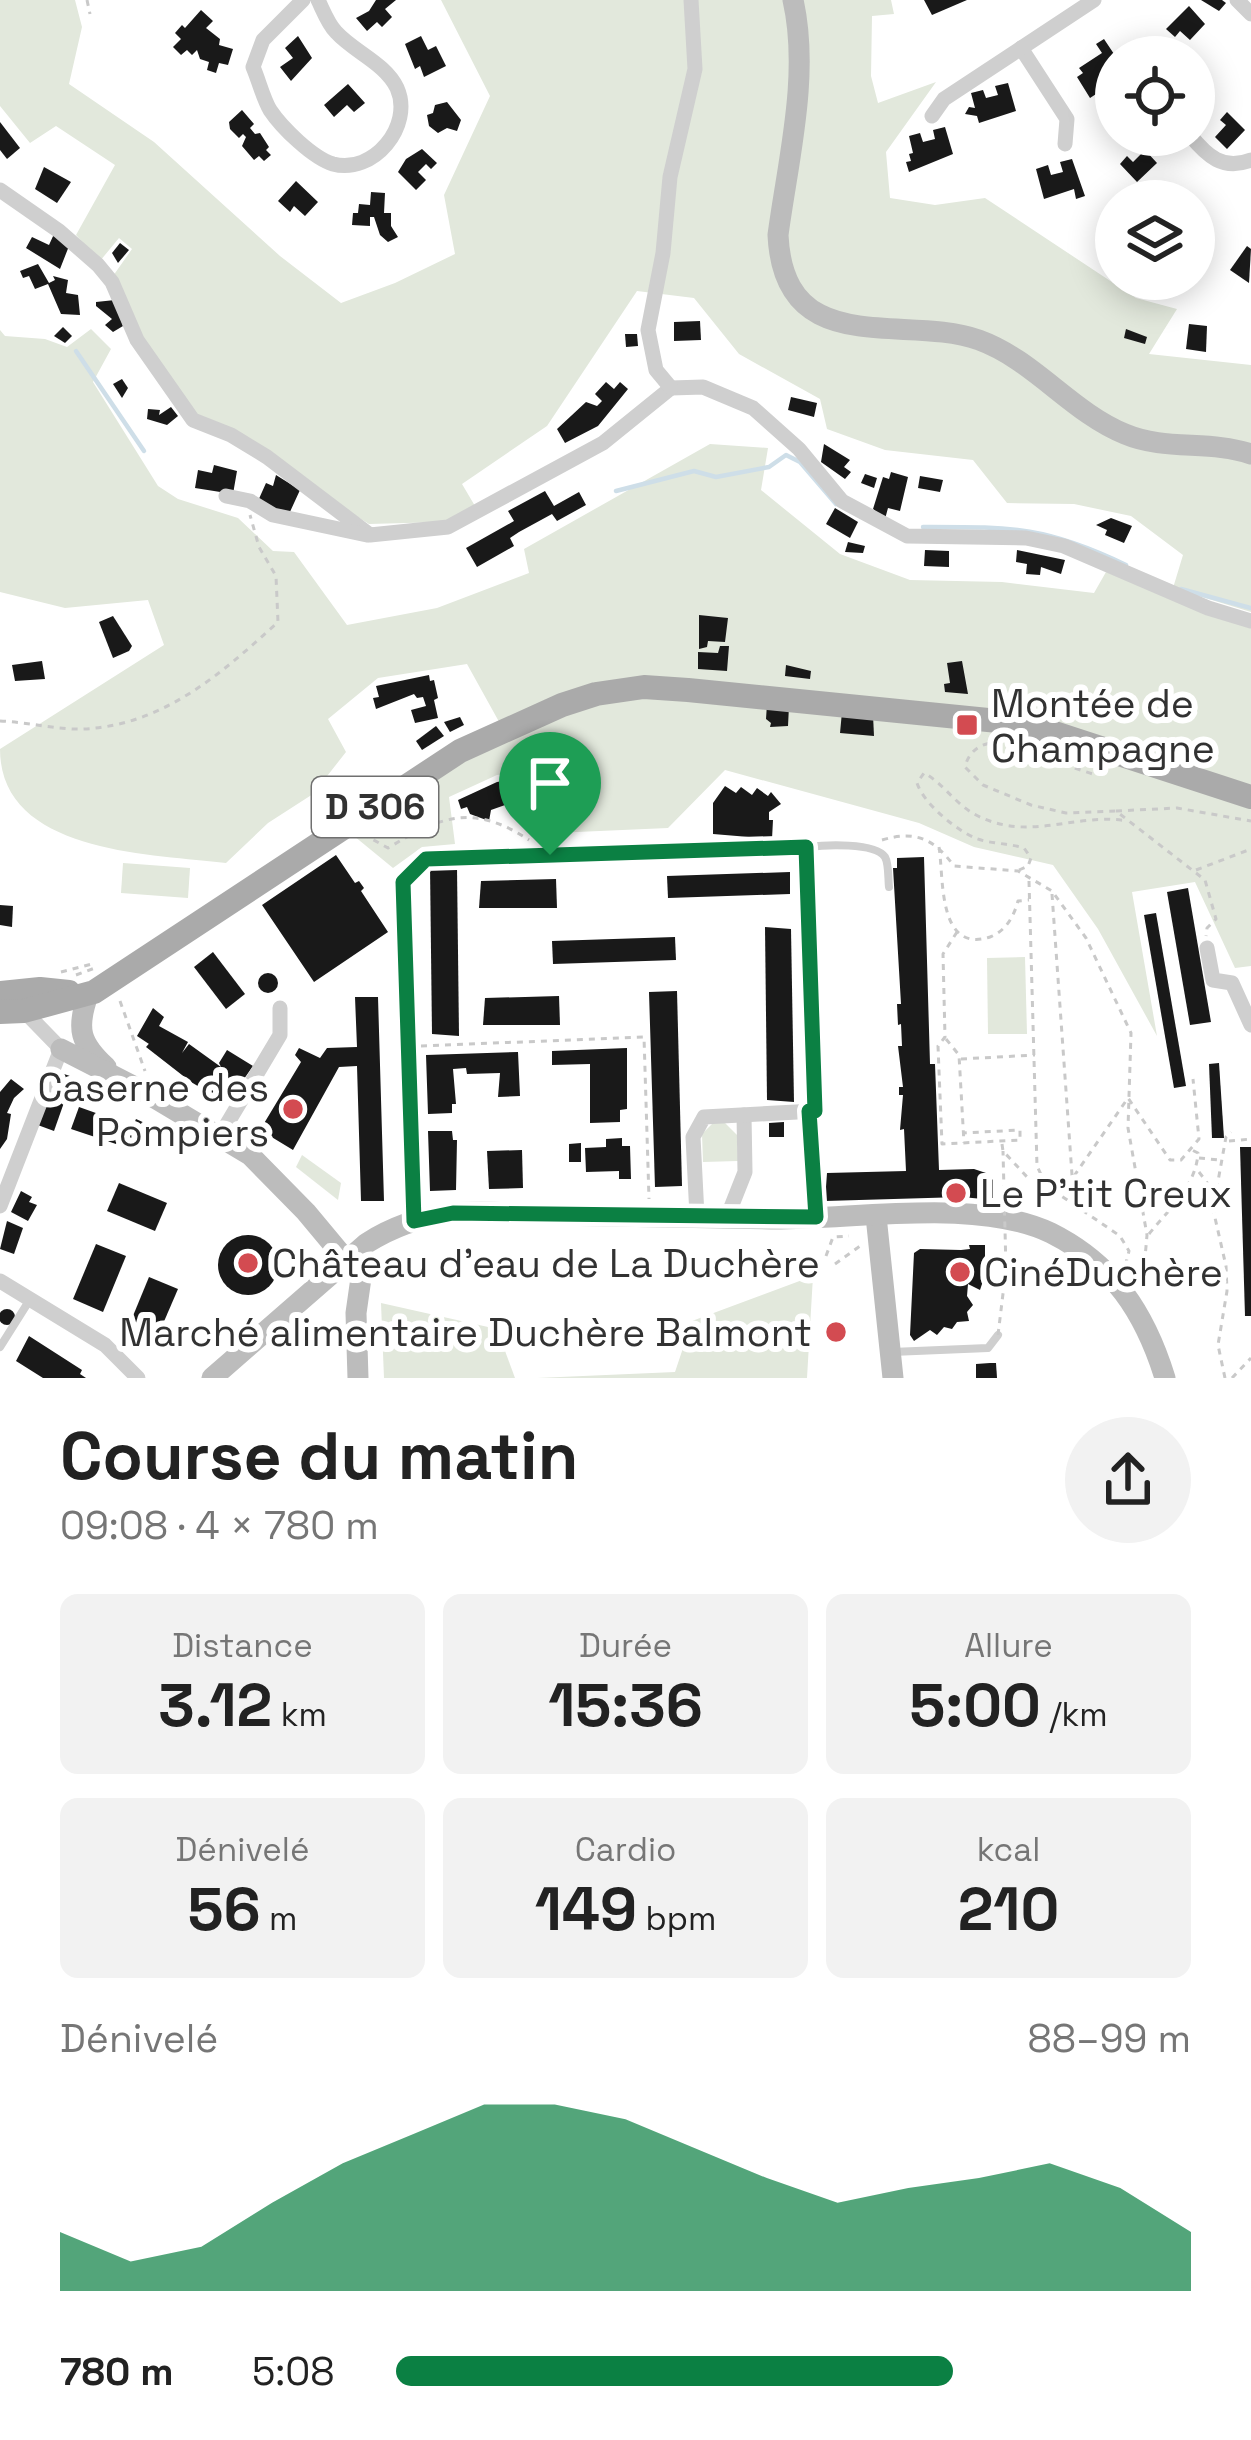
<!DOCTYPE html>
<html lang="fr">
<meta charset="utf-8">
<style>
body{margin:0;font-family:"Space Grotesk",sans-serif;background:#f2f2f2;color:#222;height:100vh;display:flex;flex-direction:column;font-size:45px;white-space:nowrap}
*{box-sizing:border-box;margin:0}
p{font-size:39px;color:#767676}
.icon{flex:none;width:66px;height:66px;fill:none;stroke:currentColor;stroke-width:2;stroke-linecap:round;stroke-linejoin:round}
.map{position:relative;height:1378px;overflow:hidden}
.panel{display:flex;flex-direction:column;background:#fff;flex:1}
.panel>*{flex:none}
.controls{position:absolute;left:1095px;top:36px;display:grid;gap:24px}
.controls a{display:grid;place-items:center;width:120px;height:120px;border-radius:50%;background:#fff;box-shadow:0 6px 30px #0003;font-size:60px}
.pin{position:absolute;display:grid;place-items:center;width:102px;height:102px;color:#fff;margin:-123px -51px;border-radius:50% 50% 50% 0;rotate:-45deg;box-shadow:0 0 12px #0007}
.pin .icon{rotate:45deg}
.round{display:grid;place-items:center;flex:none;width:126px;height:126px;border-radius:63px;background:#f2f2f2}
.summary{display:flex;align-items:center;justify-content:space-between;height:204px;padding:0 60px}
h1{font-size:66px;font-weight:800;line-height:90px}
.stats{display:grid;grid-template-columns:repeat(3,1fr);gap:18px;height:204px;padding:12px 60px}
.stats div{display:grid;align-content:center;border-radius:18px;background:#f2f2f2;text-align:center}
.stats b{font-size:60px;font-weight:800}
.stats small{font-size:33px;font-weight:400}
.stats p{font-size:33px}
.chart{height:336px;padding:24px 60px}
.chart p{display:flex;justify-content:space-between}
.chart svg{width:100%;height:216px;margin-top:12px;fill:#0b8043;opacity:.7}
ul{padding:0 60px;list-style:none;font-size:39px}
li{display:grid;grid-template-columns:192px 144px 1fr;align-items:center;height:90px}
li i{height:30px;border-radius:15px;background:#0b8043}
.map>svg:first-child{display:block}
</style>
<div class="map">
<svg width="1251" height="1378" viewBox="0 0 1251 1378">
<rect width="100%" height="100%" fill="#fff"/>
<g fill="#e2e8dc">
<path d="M0 0H75L82 27 69 84 154 142 280 256 341 303 395 283 455 254 444 195 490 96 441 0H891L894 14 872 16 871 76 878 103 936 82 886 152 890 198 935 205 985 198 1136 298 1177 309 1149 354 1251 365V612L1173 588 1183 555 1131 516 1074 504 1007 503 973 460 885 450 827 429 820 399 739 354 694 298 637 291 547 426 462 484 475 506 443 522 369 524 195 415 143 341 113 276 132 249 119 238 100 261 76 235 115 165 56 126 30 143 0 106Z"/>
<path d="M91 329 111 349 93 382 158 486 178 499 238 518 273 551 294 552 347 625 437 608 529 573 524 549 710 444 768 448 761 490 840 554 910 580 1002 582 1094 593 1106 572 1251 627V966L1235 968 1195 882 1132 892 1157 1036 1098 929 1053 865 974 847 919 823 725 770 668 828 554 833 545 769 497 775 449 797 455 844 422 847 393 868 354 836 464 760 508 738 467 664 378 678 328 719 346 752 313 794 268 823 226 863C152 854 0 854 0 749L164 645 148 600 65 608 0 592V330L5 336 45 339 67 347Z"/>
<path d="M123 863 190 868 188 898 121 893Z"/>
<path d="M1025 957 1027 1034H988L987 958Z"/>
<path d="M724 1122 737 1135 738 1161 703 1162 702 1134 713 1123Z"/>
<path d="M302 1155 341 1183 338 1200 296 1167Z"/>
<path d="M813 1276 807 1378H537L675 1372 692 1321Z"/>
<path d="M381 1303 497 1329 515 1378H384Z"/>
</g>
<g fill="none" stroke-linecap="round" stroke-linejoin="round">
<g stroke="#cedee8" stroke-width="4.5">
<path d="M76 351 144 451"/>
<path d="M616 491 694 471 716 477 769 467 786 455 800 462 836 504"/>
<path d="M923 527C1012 527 1045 526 1126 565"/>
<path d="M1181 589 1251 608"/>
</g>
</g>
<g fill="#191919">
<path d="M376 0H396L385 9 392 17 382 27 377 22 367 31 356 18 369 11Z"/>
<path d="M924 0H967L932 15Z"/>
<path d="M1201 0H1222L1226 3 1219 11Z"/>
<path d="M1189 6 1205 24 1190 40 1180 31 1175 37 1166 29Z"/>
<path d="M201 10 213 21 206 28 220 39 219 45 233 49 228 65 219 63 216 73 207 70 209 62 200 59 197 50 192 55 187 50 181 55 173 47 181 39 175 33 182 25 185 28Z"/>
<path d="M298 36 312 58 291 81 280 67 293 58 285 48Z"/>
<path d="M421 36 428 50 436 46 446 66 424 77 420 66 415 69 405 44Z"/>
<path d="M1104 39 1116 57V67L1111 70 1116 81 1090 98 1077 77 1083 73 1079 68 1102 53 1096 44Z"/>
<path d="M1008 83 1016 111 979 123 977 116 965 114 969 107 975 108 971 93 983 90 986 98 998 95 995 86Z"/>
<path d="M348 84 365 103 354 112 347 105 334 117 324 105Z"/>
<path d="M447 102 461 120 457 131 447 128 438 133 429 126 427 115 433 113 435 105Z"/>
<path d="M242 110 254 124 250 128 255 134 260 133 269 147 266 150 271 155 264 161 259 156 254 160 242 146 246 137 243 134 239 138 230 129 229 122Z"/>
<path d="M1227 112 1245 130 1227 149 1215 137 1226 125 1220 120Z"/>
<path d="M0 122 20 148 7 159 0 150Z"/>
<path d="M945 127 953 154 909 172 906 162 911 161 909 154 913 153 909 136 920 133 923 142 935 139 933 130Z"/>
<path d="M422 149 437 163 431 169 426 164 418 172 426 180 416 190 398 172 406 159Z"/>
<path d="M1145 150 1157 163 1137 182 1120 164 1127 156 1133 162Z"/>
<path d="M1072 159 1085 196 1076 199 1074 189 1044 199 1036 169 1048 165 1051 175 1063 172 1060 162Z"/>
<path d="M44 167 71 182 57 203 35 189Z"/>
<path d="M296 181 318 202 305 216 294 206 290 212 278 201Z"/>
<path d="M371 192 385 193 384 213H391V226L398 237 388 242 380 235 374 217H370V226L352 225 353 213H358L359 204 370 205Z"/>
<path d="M54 234 69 246 60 269 26 248 32 237 49 245Z"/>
<path d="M120 243 129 250 118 263 112 253Z"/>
<path d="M1247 246 1251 249 1249 283 1230 270Z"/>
<path d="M38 264 49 283 55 280 53 276 68 280 66 293 78 295 80 315 61 314 48 284 35 289 29 276 23 278 20 271Z"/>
<path d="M115 300 123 326 113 332 105 325 112 319 96 306V302Z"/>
<path d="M700 321 701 340 674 341V322Z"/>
<path d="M1189 324 1207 326 1206 352 1186 349Z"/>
<path d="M63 327 72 336 65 343 54 336Z"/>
<path d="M1126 329 1147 337 1145 344 1124 338Z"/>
<path d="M625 334H637L638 346 626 347Z"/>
<path d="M122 379 128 388 122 398 113 384Z"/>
<path d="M606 382 614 389 620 382 628 389 598 426 565 443 557 429 586 402 597 406 602 401 595 394Z"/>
<path d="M791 397 817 403 814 417 788 410Z"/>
<path d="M171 407 178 416 167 425 147 419 148 409 160 410 159 415Z"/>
<path d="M824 444 850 460 844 467 851 472 845 479 821 462Z"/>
<path d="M214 465 237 471 233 494 195 488 198 470 212 473Z"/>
<path d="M891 472 908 477 900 511 888 508 885 519 873 509 883 477 889 479Z"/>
<path d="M865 474 877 478 874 488 861 483Z"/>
<path d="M276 475 300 490 289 514 258 501 266 483 273 486Z"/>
<path d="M920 476 943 480 940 492 918 488Z"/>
<path d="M545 491 554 506 579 492 586 505 557 521 552 514 519 532 510 538 514 546 477 567 466 548 514 521 508 511Z"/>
<path d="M835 508 858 522 850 538 826 524Z"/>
<path d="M1111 518 1132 526 1124 543 1105 535 1107 530 1096 525Z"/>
<path d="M848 542 865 546 863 553 845 552Z"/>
<path d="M925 550 949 551V567L924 566Z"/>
<path d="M1017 550 1065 560 1061 574 1041 567 1040 575 1026 574 1027 564 1016 562Z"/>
<path d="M699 615 728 618 725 642 708 641 707 647 699 649Z"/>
<path d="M113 616 132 646 129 651 113 658 99 622Z"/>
<path d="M720 646H729L727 671 698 669V652L718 653Z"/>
<path d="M42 661 45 679 15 681 12 665Z"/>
<path d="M962 661 968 694 945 692 944 684 950 683 947 663Z"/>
<path d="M786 665 811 671 810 679 785 676Z"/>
<path d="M429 675 430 681 434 680 438 698 434 700 438 718 415 723 411 710 426 706 423 697 417 698 414 694 376 709 373 698 379 697 376 686Z"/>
<path d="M767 704 789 706 788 726 770 727 771 723 766 719Z"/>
<path d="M842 712 873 715 874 736 840 733Z"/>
<path d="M460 717 464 725 450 732 444 722Z"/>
<path d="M436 726 444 736 422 750 416 741Z"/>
<path d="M519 778 525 798 491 810 489 821 470 814 467 807 461 809 458 800 497 782Z"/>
<path d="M725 786 736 793 741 787 752 795 757 788 768 796 771 792 781 804 769 812V820H773L772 839 713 834V803Z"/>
<path d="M336 855 355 883 359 881 364 888 361 891 388 932 314 982 262 905Z"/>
<path d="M924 857 930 1064H935L939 1170 974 1169 986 1173 993 1180V1200L962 1197 825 1201 827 1173 906 1171 904 1129 900 1130 903 1095H899V1087H903L898 1046H902L901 1024 898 1025 897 1004H901L893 868H897V858Z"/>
<path d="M430 866 457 868 459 1036 432 1034Z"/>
<path d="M790 872V894L668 898 667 876Z"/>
<path d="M556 879 557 908H479L481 881Z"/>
<path d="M1188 888 1211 1022 1190 1025 1167 892Z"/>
<path d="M0 905 13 906 12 927 0 925Z"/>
<path d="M1156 913 1186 1086 1174 1088 1144 915Z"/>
<path d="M765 927 791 929 794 1102 767 1100Z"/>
<path d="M675 937 676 960 553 964 552 941Z"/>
<path d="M213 952 245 994 226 1009 194 967Z"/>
<circle cx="268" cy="983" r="10"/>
<path d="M677 991 682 1186 655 1187 649 992Z"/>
<path d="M559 996 560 1025H483L485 998Z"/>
<path d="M355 997H378L384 1201H361L357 1066 339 1067 293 1150 260 1130 301 1062 295 1055 299 1048 320 1058 327 1048 357 1047Z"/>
<path d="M153 1008 164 1017 159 1026 188 1042 182 1053 189 1044 221 1067 219 1063 227 1050 253 1066 230 1099 226 1097 223 1101 191 1082 146 1047 155 1037 149 1044 137 1036Z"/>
<path d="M627 1048V1109L620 1110V1122L590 1123V1064L552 1065V1051Z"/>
<path d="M518 1052 520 1096 498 1097 500 1073 467 1074 466 1068 453 1069 456 1104H452V1113L428 1114 426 1055Z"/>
<path d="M1219 1063 1224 1138H1212L1209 1064Z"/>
<path d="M55 1071 73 1077 54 1131 35 1124Z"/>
<path d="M11 1079 24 1089 14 1098 7 1113 11 1114 7 1139 0 1149V1092Z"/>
<path d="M79 1107 124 1123 116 1144 71 1129Z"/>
<path d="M136 1119 158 1129 149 1147 128 1138Z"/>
<path d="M784 1122V1137H769V1123Z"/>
<path d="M428 1131H452L453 1140H457L456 1190 430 1191Z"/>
<path d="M622 1138V1146H630L631 1179H619V1171L586 1172 585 1148 606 1147V1139Z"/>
<path d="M581 1143V1162H569V1144Z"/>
<path d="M1240 1147H1251V1316H1245Z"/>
<path d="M522 1150 523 1188 489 1189 487 1151Z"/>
<path d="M119 1183 167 1203 155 1231 107 1211Z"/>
<path d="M21 1191 32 1197 29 1202 37 1205 28 1221 11 1212Z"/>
<path d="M7 1221 23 1228 14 1254 0 1249Z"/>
<circle cx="248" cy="1265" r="30"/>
<path d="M96 1244 126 1256 103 1312 73 1299Z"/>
<path d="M969 1245H985V1275L980 1290 968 1284 967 1296 973 1305 967 1312 969 1321 957 1322 952 1329 944 1327 937 1335 930 1330 914 1341 910 1335 914 1253 920 1249 961 1250 970 1249Z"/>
<path d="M149 1277 178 1289 156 1340 128 1328Z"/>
<circle cx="7" cy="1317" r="8"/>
<path d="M29 1336 82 1370 80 1374 86 1378H43L16 1361Z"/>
<path d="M990 1363H996L997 1378H976V1364Z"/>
</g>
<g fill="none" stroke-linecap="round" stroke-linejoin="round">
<g stroke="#c9c9c9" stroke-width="3" stroke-dasharray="6 6" stroke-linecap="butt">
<path d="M87 0 90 14"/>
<path d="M0 721C28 722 57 730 84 729 164 725 222 673 278 622L276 576 259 547 250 515"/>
<path d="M1103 770 1093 774C1075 769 1004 741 991 743 977 745 968 754 965 767L983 785 1031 805 1066 813 1116 811 1205 880 1216 919 1207 928 1206 936"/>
<path d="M1116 811 1177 808 1251 821"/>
<path d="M363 834 388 848C441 816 473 803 529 840"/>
<path d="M882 840C916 830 934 839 954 866L1018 871 1052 891 1086 938 1131 1033 1128 1128 1147 1235 1142 1292"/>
<path d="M939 847C944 877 937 954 990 937 1006 931 1014 916 1018 901L1029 900"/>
<path d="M1019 870 1028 866 1031 858 1024 848C1008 843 990 844 975 838 955 829 924 804 917 783L924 773C943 783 955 804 976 815 1030 843 1074 812 1128 821"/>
<path d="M1196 870 1251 849"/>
<path d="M1029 881 1037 1166 1047 1187"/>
<path d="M1052 894 1074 1203"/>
<path d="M957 932 943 954 945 1037 938 1046 942 1144 1020 1140V1130L963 1133"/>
<path d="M61 972 92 964"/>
<path d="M76 975 95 968"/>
<path d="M120 1001 145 1071"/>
<path d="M946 1039 959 1055 964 1143"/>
<path d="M421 1046 644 1037 649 1199"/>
<path d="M961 1059 1035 1055"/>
<path d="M1229 1141 1251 1139"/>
<path d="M1002 1144 1003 1151 1028 1178H1035L1120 1236 1129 1251 1125 1267"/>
<path d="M1199 1158 1219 1160"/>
<path d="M1199 1172 1215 1193"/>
<path d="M1074 1176 1128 1098 1170 1160H1181L1199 1139 1193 1079"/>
<path d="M1149 1234C1169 1209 1196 1186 1198 1153L1192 1150"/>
<path d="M826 1256 833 1237 849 1236"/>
<path d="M835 1264 860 1246"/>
<path d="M1225 1378 1218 1345 1227 1291 1226 1266 1213 1209 1226 1137 1231 1132"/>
<path d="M1232 1378 1251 1358"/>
</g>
<g stroke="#cfcfcf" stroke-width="8">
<path d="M808 847C824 845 875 842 885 857 889 864 888 879 889 887"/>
<path d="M0 1347 29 1301"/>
<path d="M892 1352 988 1348 998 1335"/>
</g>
<g stroke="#cfcfcf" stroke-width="15">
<path d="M303 0 263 40 253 67C259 81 263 98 270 110 282 128 313 158 333 164 373 175 414 126 397 88 385 63 354 52 336 32 328 24 323 10 318 0"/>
<path d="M1237 0 1251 14"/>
<path d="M1021 48 1067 119 1065 144"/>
<path d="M932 116 944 99 1094 0"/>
<path d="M1190 135C1207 156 1223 171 1251 160"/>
<path d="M0 190 59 231 98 265 112 282 137 340 193 420 231 435 267 457 370 535 448 527 603 443 671 388"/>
<path d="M671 388 703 387 753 408 799 449 842 501 907 536 1026 538 1064 546 1208 608 1251 621"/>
<path d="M671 388 656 370 648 330 663 253 670 177 695 69 691 0"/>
<path d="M226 496 250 501 273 515 367 535"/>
<path d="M1207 948 1213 980 1232 983 1251 1025"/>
<path d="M809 1111 816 1217"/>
<path d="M221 1134 280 1035V1008"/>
<path d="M0 1206 61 1049 24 1011 28 1006"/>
<path d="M728 1215 745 1172 744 1115"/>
<path d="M414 1221 403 882 426 859 806 847 815 1111 704 1117 693 1137 697 1216"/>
<path d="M0 1281 105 1345 138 1378"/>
</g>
<g stroke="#bcbcbc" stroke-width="21">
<path d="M793 0C810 75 788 160 778 235 784 362 905 313 979 340 1034 360 1071 412 1125 434 1165 451 1210 440 1251 454"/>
<path d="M88 995C76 1029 80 1043 106 1067"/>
<path d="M61 1049 143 1091 250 1155 306 1212 361 1278 356 1313 358 1378"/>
<path d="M876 1216 893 1378"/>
<path d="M212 1378 367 1243C392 1227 421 1217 452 1213 484 1210 519 1214 552 1215 625 1216 698 1217 771 1219 854 1220 975 1197 1051 1233 1113 1264 1145 1313 1165 1378"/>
</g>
<g stroke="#aaa" stroke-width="24">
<path d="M0 993 40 989 69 992"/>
<path d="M0 1012 24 1011 94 992 460 751 562 705 596 694 644 687 688 690 1008 722 1042 729 1251 797"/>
</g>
<path stroke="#c9c9c9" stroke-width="3" stroke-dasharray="6 6" stroke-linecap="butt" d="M998 1335 1006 1269 1003 1151"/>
</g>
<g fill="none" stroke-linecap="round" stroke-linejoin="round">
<g stroke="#fff" stroke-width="24">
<path id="route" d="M806 847 815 1111H809L816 1217 453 1213 414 1221 403 882 426 859Z"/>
</g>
<use href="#route" stroke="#0b8043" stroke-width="15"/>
</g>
<g fill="#d34b51" stroke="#fff" stroke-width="4.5">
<rect x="955" y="713" width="24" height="24" rx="6"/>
<circle cx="293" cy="1109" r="12"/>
<circle cx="956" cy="1193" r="12"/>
<circle cx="248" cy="1263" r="12"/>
<circle cx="960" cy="1272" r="12"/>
<circle cx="836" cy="1332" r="12"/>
</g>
<g text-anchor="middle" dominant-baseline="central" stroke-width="12" stroke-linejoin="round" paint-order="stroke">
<rect fill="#fff" stroke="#707070" stroke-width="3" x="312" y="777" width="126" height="60" rx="9"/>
<g font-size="36" font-weight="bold" fill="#323232">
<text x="375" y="807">D 306</text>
</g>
<g font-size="39" fill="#323232" stroke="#fff" text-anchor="start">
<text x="991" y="703">Montée de<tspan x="991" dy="45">Champagne</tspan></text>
<text x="269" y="1087" text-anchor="end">Caserne des<tspan x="269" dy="45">Pompiers</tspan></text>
<text x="980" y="1193">Le P'tit Creux</text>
<text x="272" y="1263">Château d'eau de La Duchère</text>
<text x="984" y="1272">CinéDuchère</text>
<text x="812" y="1332" text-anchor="end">Marché alimentaire Duchère Balmont</text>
</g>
</g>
</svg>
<div class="controls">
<a><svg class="icon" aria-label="locate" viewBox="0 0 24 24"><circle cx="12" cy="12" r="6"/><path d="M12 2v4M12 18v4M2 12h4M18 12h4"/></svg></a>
<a><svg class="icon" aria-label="layers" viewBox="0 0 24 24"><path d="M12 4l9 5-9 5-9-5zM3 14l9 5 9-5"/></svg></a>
</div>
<div class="pin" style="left:550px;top:855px;background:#1e9e55"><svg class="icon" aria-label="arrive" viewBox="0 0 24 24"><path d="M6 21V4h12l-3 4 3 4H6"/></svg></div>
</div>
<section class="panel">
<div class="summary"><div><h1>Course du matin</h1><p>09:08 · 4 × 780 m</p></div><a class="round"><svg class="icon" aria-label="share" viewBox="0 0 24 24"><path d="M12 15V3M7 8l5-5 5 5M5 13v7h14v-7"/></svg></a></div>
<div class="stats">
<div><p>Distance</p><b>3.12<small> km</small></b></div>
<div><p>Durée</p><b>15:36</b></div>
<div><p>Allure</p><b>5:00<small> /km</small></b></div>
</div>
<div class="stats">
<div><p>Dénivelé</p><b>56<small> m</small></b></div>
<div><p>Cardio</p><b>149<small> bpm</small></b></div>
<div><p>kcal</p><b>210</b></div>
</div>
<div class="chart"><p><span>Dénivelé</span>88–99 m</p>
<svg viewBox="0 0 160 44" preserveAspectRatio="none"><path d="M0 44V32L10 38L20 35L30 26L40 18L50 12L60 6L70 6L80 9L90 15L100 21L110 26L120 23L130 21L140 18L150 23L160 32V44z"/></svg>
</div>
<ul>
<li><b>780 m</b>5:08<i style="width:70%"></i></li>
</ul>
</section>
